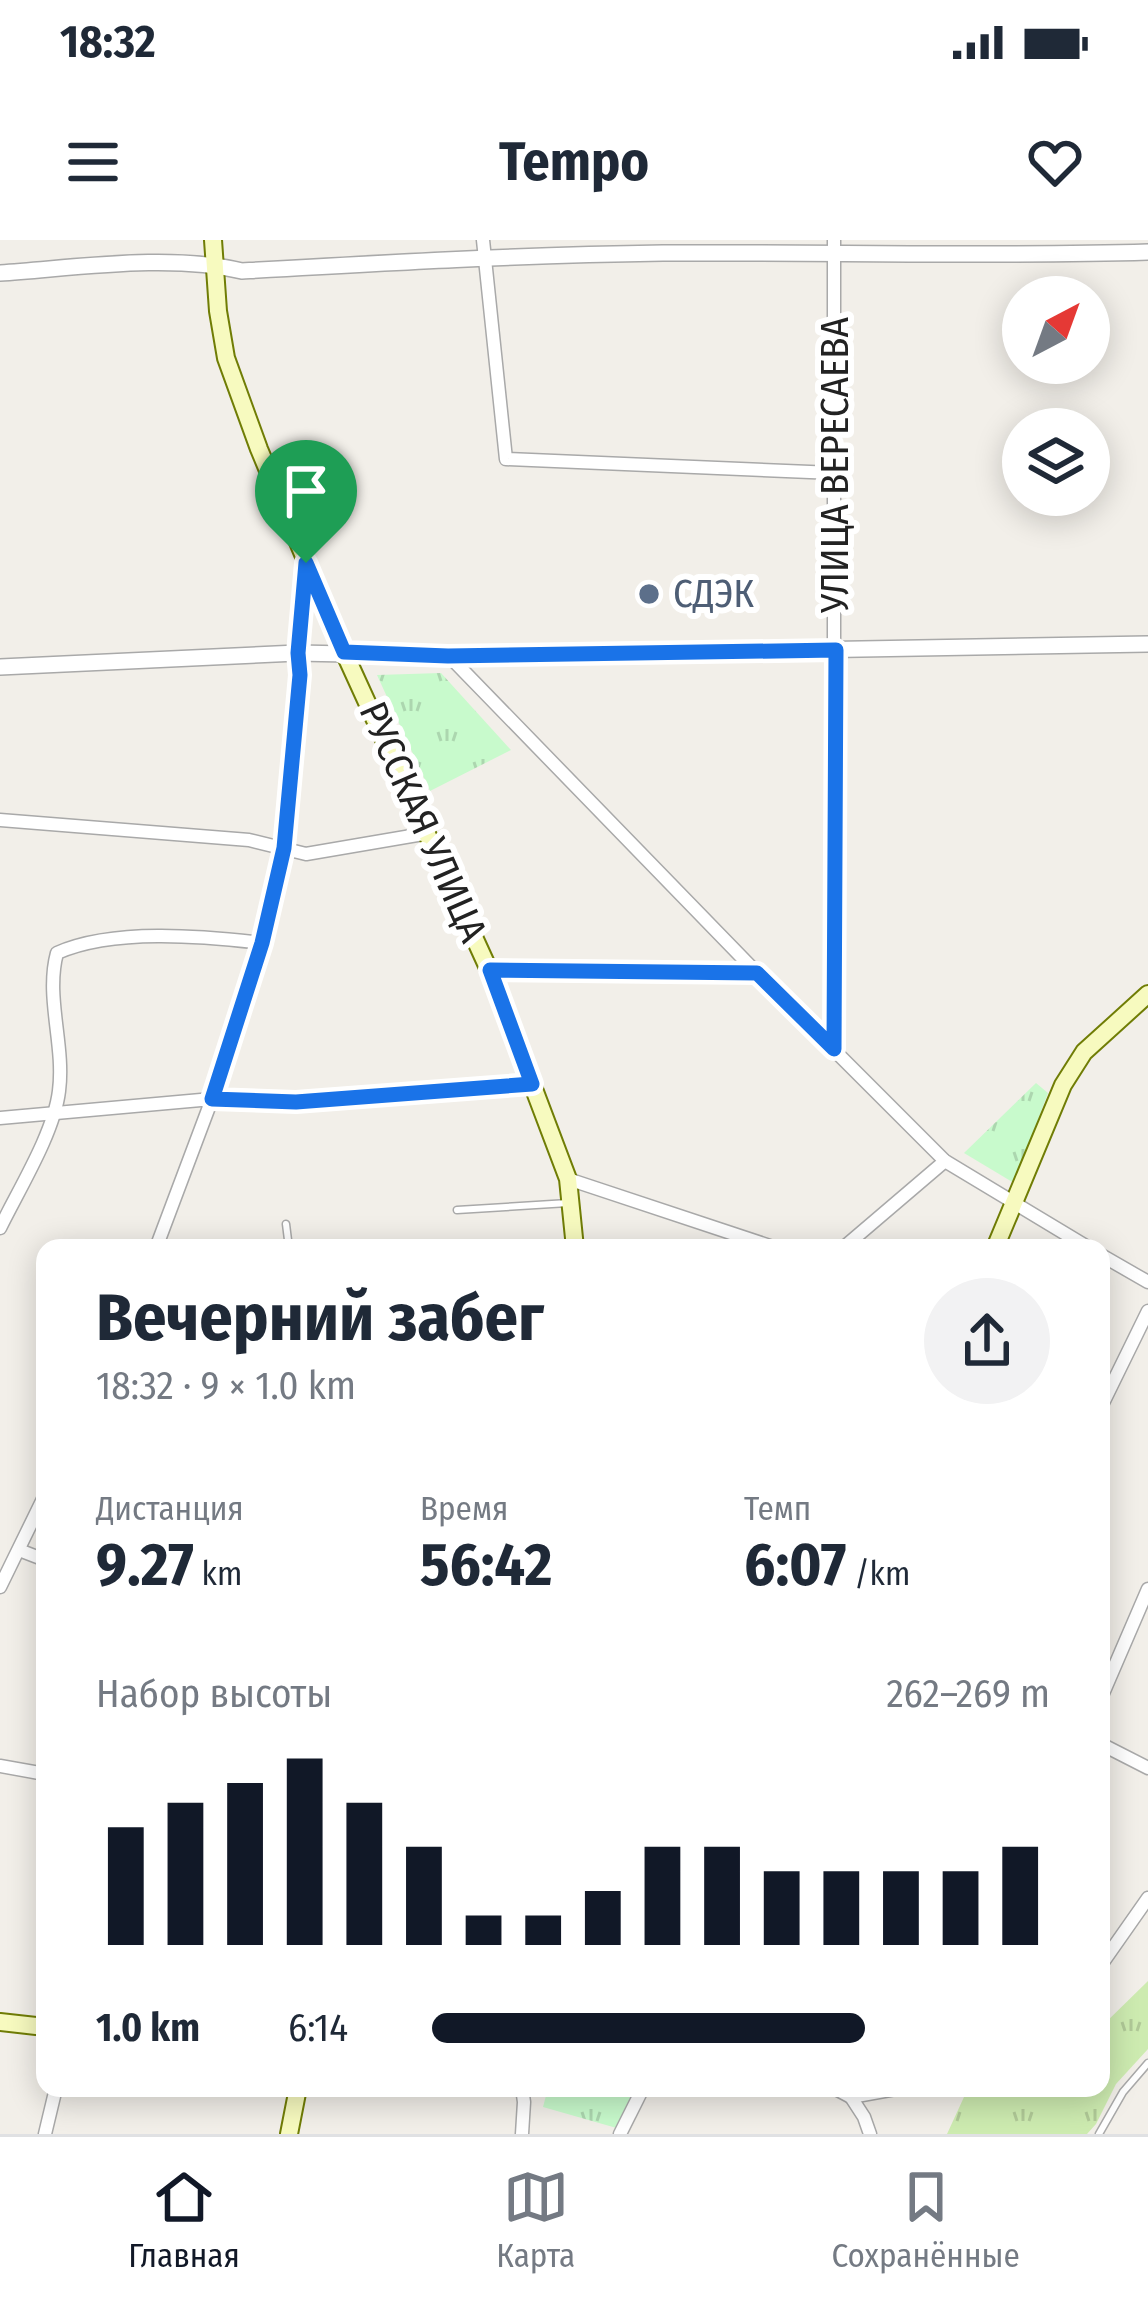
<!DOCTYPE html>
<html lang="ru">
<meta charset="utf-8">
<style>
body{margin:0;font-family:"Fira Sans Condensed",sans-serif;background:#f2f2f3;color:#1f2937;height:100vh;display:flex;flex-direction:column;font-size:45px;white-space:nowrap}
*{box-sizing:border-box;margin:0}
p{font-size:39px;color:#747a83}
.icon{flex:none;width:66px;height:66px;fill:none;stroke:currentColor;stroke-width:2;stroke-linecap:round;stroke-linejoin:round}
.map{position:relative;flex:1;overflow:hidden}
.panel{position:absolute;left:36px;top:999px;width:1074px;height:858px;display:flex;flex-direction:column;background:#fff;border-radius:24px;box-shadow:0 6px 30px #0003}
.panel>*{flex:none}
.needle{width:78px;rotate:41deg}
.controls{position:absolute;left:1002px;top:36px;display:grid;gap:24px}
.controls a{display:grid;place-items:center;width:108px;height:108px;border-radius:50%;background:#fff;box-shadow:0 6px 30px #0003;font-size:60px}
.pin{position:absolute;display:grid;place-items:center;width:102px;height:102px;color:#fff;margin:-123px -51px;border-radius:50% 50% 50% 0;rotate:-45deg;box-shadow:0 0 12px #0007}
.pin .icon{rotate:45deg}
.round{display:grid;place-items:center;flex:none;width:126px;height:126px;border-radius:63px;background:#f2f2f3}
.headline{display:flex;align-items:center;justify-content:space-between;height:204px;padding:0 60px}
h1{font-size:66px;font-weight:700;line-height:90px}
.metrics{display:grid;grid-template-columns:repeat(3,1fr);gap:18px;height:204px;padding:12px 60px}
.metrics div{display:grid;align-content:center}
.metrics b{font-size:60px;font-weight:700}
.metrics small{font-size:33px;font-weight:400}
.metrics p{font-size:33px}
.chart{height:336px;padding:24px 60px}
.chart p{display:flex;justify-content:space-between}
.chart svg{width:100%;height:216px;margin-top:12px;stroke:#111827;stroke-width:6}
ul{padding:0 60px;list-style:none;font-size:39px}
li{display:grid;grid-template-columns:192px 144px 1fr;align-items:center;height:90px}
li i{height:30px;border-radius:15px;background:#111827}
.status{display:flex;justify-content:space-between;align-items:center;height:84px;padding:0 60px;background:#fff;direction:ltr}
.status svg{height:33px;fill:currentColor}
header{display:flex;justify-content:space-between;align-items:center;height:156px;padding:0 60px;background:#fff;font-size:54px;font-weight:700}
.tabs{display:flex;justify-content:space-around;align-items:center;height:168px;border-top:3px solid #e0e1e3;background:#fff;font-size:33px;color:#747a83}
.tabs a{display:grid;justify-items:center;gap:6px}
.tabs .active{color:#111827}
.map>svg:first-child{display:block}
</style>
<div class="status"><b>18:32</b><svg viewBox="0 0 49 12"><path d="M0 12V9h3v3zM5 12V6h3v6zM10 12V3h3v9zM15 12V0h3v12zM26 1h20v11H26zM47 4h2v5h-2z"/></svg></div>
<header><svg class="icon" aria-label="menu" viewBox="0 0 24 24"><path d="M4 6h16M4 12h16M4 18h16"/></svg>Tempo<svg class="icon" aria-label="heart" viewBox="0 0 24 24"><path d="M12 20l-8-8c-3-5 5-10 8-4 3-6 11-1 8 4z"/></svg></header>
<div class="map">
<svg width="1148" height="1894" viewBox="0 0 1148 1894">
<defs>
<pattern id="grass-tufts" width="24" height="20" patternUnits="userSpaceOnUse" patternTransform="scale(3)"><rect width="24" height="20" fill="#cdebb0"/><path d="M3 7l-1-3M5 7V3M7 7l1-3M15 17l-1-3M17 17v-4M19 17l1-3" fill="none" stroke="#b0c997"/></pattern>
<pattern id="park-tufts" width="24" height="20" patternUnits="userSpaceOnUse" patternTransform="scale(3)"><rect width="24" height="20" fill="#c8facc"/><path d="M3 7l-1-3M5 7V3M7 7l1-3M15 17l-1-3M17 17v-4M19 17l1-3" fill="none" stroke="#acd6af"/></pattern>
</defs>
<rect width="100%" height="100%" fill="#f2efe9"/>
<path fill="url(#grass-tufts)" d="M1148 1741V1809L1116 1844 1096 1884 1087 1894H947L964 1857 1020 1848H1101V1787Z"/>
<g fill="url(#park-tufts)">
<path d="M441 433 511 510 430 551 377 435Z"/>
<path d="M1036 843 1048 853 1014 943 964 913Z"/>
<path d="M548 1848H639L620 1889 543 1867Z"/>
</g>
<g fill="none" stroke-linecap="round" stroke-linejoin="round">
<g stroke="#a9a9a9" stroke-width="9">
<g id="service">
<path d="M457 970 568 963"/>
<path d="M286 984 289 1008"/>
<path d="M1099 1894 1123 1852 1148 1823"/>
</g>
</g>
<g stroke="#a9a9a9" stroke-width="15">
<g id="minor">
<path d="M483 0 506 219 834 233"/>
<path d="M449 416 757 733 945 921 1089 1008"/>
<path d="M0 580 249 600 306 614 429 593"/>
<path d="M489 730 757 733"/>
<path d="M834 809V0"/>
<path d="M0 878 212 859 296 862 532 844"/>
<path d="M568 939 776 1008"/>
<path d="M0 988C19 949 54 893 59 851 65 805 45 757 57 713 113 688 202 696 262 703"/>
<path d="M156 1008 212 859 262 703 284 607 300 435 297 413 306 324"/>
<path d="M843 1008 945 921"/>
<path d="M1101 1015 1148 1042"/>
<path d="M1101 1167 1148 1071"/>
<path d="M19 1310 45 1320"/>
<path d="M0 1347 45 1255"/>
<path d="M1101 1458 1148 1349"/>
<path d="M1101 1504 1148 1528"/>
<path d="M0 1526 45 1534"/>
<path d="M1101 1725 1148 1658"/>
<path d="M522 1848 524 1862 522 1894"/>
<path d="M834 1848 851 1857 901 1848"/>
<path d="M851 1857 864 1877 870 1894"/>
<path d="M45 1894 56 1848"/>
<path d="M620 1894 643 1848"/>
</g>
</g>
<g stroke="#a9a9a9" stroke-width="18">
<g id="tertiary">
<path d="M0 33C75 28 170 13 242 31 383 23 522 15 663 13 825 12 986 17 1148 12"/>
<path d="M0 427 297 413 449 416 1148 404"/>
</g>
</g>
<g stroke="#707d05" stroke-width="20">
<g id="secondary">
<path d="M213 0 218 71 226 118 259 209 344 412 489 730 568 939 575 1008"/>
<path d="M995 1008 1063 845 1084 812 1148 754"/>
<path d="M0 1782 45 1787"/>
<path d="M289 1894 298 1848"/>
</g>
</g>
<use href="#service" stroke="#fff" stroke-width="6"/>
<use href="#minor" stroke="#fff" stroke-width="12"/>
<use href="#tertiary" stroke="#fff" stroke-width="15"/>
<use href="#secondary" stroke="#f7fabf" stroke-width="16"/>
</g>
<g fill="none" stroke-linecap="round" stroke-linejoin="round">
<g stroke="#fff" stroke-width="24">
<path id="route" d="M306 323 344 412 448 416 836 410 834 809 757 733 490 730 532 844 296 862 212 859 262 703 284 608 300 435 298 413Z"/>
</g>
<use href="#route" stroke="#1a73e8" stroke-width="15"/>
</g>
<circle fill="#5c6f8a" stroke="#fff" stroke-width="4.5" cx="649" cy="354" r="12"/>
<g text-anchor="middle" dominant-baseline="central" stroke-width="12" stroke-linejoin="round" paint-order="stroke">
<g font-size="39" fill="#222" stroke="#fff">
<text transform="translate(835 225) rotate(-90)">УЛИЦА ВЕРЕСАЕВА</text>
<text transform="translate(423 582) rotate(66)">РУССКАЯ УЛИЦА</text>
</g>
<g font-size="39" fill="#4e5e75" stroke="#fff" text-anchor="start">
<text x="673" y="354">СДЭК</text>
</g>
</g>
</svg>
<div class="controls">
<a><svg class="needle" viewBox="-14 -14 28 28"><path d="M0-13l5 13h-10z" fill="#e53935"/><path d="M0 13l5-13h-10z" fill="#747a83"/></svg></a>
<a><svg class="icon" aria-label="layers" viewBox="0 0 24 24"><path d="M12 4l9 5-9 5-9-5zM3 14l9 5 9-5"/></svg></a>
</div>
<div class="pin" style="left:306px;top:323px;background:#1e9e55"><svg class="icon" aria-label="arrive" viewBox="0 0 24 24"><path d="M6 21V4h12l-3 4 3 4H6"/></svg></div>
<section class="panel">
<div class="headline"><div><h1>Вечерний забег</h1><p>18:32 · 9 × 1.0 km</p></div><a class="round"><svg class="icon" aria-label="share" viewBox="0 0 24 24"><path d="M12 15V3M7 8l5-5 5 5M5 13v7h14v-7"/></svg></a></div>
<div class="metrics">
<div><p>Дистанция</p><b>9.27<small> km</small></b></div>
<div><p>Время</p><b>56:42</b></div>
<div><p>Темп</p><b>6:07<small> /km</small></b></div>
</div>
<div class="chart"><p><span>Набор высоты</span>262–269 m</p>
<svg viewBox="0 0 160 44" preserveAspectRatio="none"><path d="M5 44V20M15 44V15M25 44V11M35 44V6M45 44V15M55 44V24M65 44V38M75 44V38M85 44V33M95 44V24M105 44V24M115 44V29M125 44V29M135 44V29M145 44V29M155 44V24"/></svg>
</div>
<ul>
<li><b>1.0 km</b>6:14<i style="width:70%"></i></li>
</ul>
</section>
</div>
<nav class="tabs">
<a class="active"><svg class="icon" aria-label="home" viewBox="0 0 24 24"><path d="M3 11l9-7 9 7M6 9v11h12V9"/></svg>Главная</a>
<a><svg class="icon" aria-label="map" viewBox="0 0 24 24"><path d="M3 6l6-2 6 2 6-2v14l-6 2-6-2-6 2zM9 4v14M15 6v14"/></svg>Карта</a>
<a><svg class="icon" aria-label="saved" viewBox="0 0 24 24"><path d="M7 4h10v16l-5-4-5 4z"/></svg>Сохранённые</a>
</nav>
